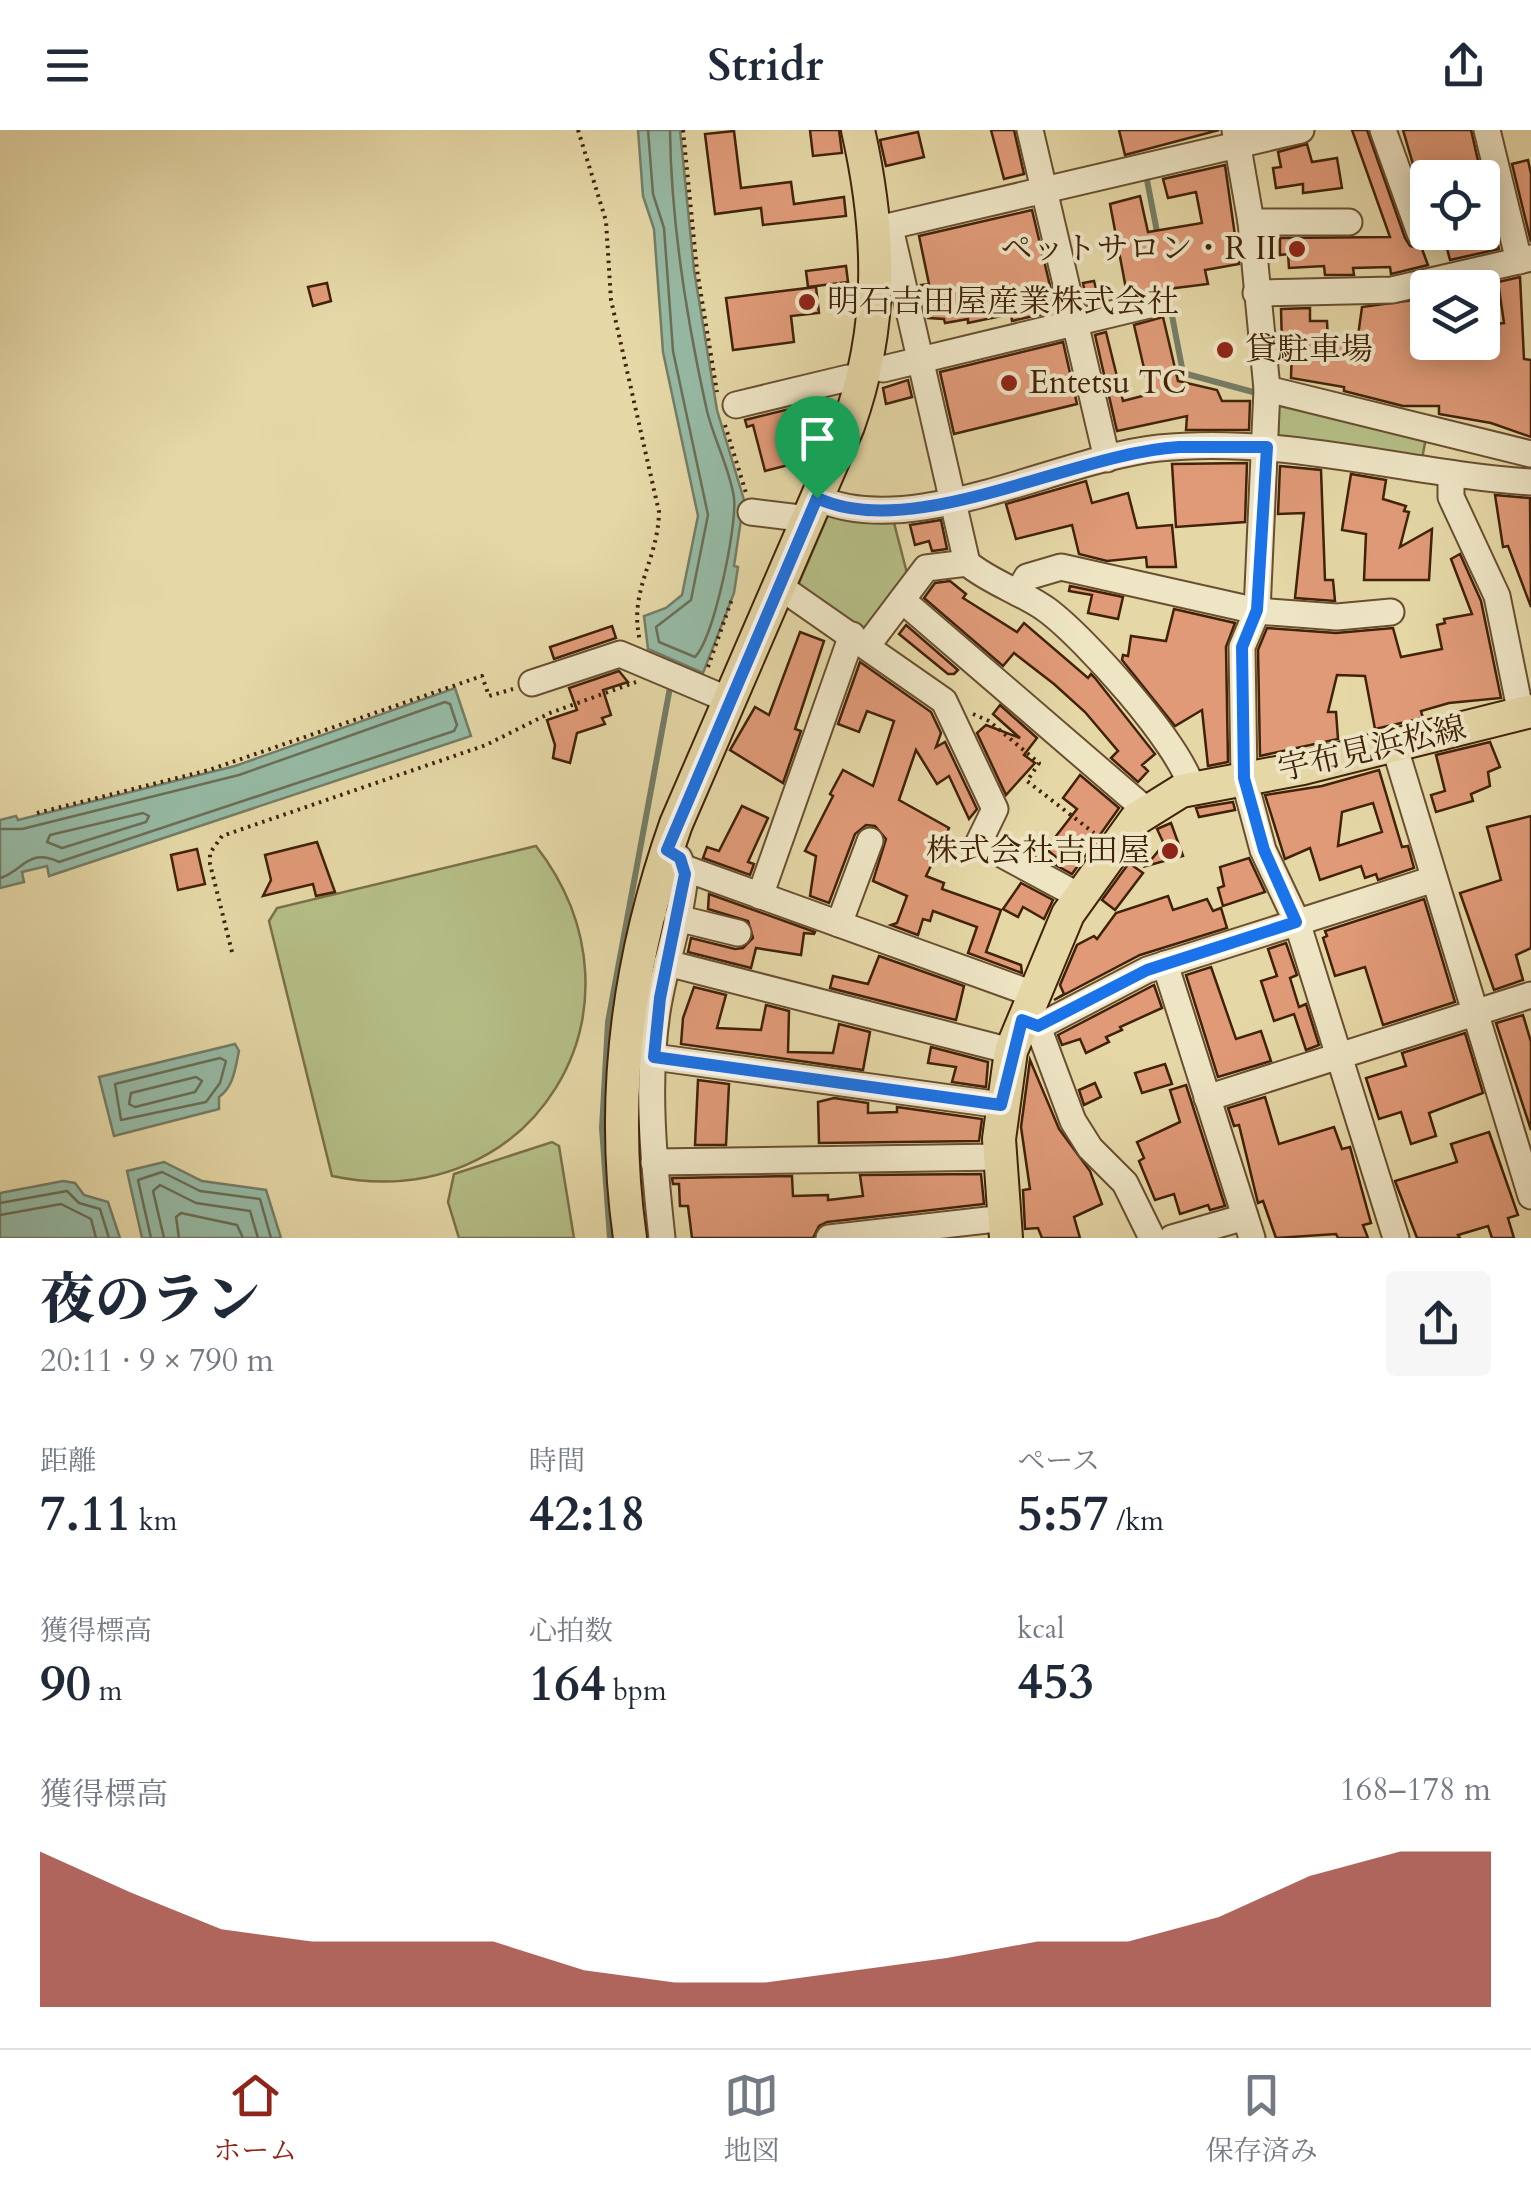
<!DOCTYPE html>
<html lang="ja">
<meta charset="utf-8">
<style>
body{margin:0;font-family:Cardo,"Noto Serif JP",serif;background:#f6f6f7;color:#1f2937;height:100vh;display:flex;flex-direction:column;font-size:38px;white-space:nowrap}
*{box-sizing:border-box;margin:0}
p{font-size:32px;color:#747a83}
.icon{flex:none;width:55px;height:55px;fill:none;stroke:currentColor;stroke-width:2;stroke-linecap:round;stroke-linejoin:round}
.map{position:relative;height:1108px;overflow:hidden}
.drawer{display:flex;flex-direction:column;background:#fff;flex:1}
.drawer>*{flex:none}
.tools{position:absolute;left:1410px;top:30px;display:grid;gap:20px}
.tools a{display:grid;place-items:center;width:90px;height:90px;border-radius:10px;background:#fff;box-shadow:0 5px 25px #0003;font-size:50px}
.pin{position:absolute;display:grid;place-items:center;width:85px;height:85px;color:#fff;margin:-102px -42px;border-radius:50% 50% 50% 0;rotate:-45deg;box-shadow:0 0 10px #0007}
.pin .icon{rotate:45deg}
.round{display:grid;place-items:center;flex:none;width:105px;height:105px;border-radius:10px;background:#f6f6f7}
.head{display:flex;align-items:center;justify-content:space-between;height:170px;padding:0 40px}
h1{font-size:55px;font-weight:800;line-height:75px}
.metrics{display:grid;grid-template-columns:repeat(3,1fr);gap:15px;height:170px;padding:10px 40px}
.metrics div{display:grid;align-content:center}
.metrics b{font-size:50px;font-weight:800}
.metrics small{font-size:28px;font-weight:400}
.metrics p{font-size:28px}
.chart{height:280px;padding:20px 40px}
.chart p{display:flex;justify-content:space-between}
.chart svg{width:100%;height:180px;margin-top:10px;fill:#8f2418;opacity:.7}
header{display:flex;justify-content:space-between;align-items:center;height:130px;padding:0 40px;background:#fff;font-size:45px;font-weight:800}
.tab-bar{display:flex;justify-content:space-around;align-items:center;height:140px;border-top:2px solid #e0e1e3;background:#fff;font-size:28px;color:#747a83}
.tab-bar a{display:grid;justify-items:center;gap:5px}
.tab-bar .selected{color:#8f2418}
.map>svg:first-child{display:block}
</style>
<header><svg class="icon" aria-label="menu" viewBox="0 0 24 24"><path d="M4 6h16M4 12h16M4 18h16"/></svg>Stridr<svg class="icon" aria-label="share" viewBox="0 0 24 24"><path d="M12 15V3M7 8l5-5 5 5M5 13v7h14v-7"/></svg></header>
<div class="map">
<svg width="1531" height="1108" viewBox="0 0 1531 1108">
<rect width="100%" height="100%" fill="#e5d7a6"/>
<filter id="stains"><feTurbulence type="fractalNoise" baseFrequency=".002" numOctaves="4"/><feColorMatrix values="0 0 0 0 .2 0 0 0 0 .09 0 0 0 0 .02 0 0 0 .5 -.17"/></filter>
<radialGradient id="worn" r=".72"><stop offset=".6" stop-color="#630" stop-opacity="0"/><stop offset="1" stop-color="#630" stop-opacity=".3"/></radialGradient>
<g fill="#b5be86" stroke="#7a7047" stroke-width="2.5">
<path d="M1284 273 1426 308 1421 334 1286 313 1278 305V278Z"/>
<path d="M829 383 893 389 909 451 866 508 796 460Z"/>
<path d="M536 716C661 877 533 1088 332 1046L269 791 277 778Z"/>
<path d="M552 1012 559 1016 574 1108H459L448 1072 454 1044Z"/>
</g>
<g fill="#96baa5" stroke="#747d66" stroke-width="2.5">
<path d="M638 0H680L694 140 717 280 744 370 734 436 738 437 734 463 703 543 648 519 644 486 666 478 682 465 698 386 663 222 654 99 643 66Z"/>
<path d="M455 558 471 606 49 746 47 736 22 742 24 752 0 758V690L16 686 18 690 235 636Z"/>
<path d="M235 914 239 921C235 939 234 956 219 967V979L114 1006 99 947Z"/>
<path d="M164 1032 202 1051 266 1060 281 1108H142L127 1041Z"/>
<path d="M63 1051 75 1053 84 1065 108 1072 120 1108H0V1063Z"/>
</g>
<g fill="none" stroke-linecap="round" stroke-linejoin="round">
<g stroke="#6b6e56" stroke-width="2.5">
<path d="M648 0 653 64 664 98 673 221 708 385 691 470 656 497 659 512 695 527C714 508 737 397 734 368 730 339 714 310 707 281 687 191 671 92 670 0"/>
<path d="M143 683 149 686 146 692 62 718 47 712 50 705Z"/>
<path d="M0 699H22L239 645 445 572 450 574 457 595 454 601 59 732C28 717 22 742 0 748"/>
<path d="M220 928 226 931 220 953 206 972 121 990 115 954Z"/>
<path d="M196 947 202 951 195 962 135 977 129 974 131 963Z"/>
<path d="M0 1073 67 1061 79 1073 100 1079 109 1108"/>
<path d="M0 1085 61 1074 91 1089 96 1108"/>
<path d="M151 1108 138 1050 162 1042 200 1061 260 1069 271 1108"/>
<path d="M164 1108 153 1061 160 1055 196 1073 250 1081 258 1108"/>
<path d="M179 1108 176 1087 181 1083 237 1095 243 1108"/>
</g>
<g stroke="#747d66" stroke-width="6">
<path d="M1146 45 1158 107"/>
<path d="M1166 154 1183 243 1253 262"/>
<path d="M610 1108 602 998 608 892 671 552"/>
</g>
</g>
<g fill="#e09a78" stroke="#402208" stroke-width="2.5" fill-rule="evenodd">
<path d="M810 0H839L842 23 813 26Z"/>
<path d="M991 0H1014L1024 44 1004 49Z"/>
<path d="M1119 0H1219L1125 25Z"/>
<path d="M1352 0H1367L1405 108 1410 116 1422 119 1428 135 1391 144 1390 137 1353 138 1354 145H1325L1324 136 1289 138 1288 124 1280 125V108L1390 107Z"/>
<path d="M1403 0H1471L1482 48H1417Z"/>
<path d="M734 1 741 58 791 52 794 74 844 67 846 86 763 95 761 78 715 84 705 4Z"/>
<path d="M918 2 924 27 886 36 880 10Z"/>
<path d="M1307 14 1312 32 1337 28 1342 58 1303 63V54L1276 58 1273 38 1281 37 1278 22Z"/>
<path d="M1528 30 1531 44V112L1512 34Z"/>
<path d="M1225 35 1239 134 1205 140 1208 154 1127 164 1110 74 1140 66 1148 102 1202 93 1196 62 1168 68 1163 49Z"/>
<path d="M1482 50 1499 119 1450 130 1444 107 1482 102Z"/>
<path d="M1032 80 1056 181 1012 191 1011 184 968 193V189L945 193 944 189 928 188 921 155 929 154 919 106Z"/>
<path d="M846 136 848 152 808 157 806 141Z"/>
<path d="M1520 147 1524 229 1531 230V307L1491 293 1439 284V276H1403L1344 261V257L1291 248 1292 217 1282 216 1281 179 1310 178V191H1327L1328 211 1357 213 1362 177 1428 168V212H1482V195L1504 193 1498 152Z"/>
<path d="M1094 151 1099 170 1087 173 1083 153Z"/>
<path d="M327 153 331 171 313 176 308 157Z"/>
<path d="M816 157 819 183 791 186 794 212 733 220 726 168Z"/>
<path d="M1163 187 1178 251 1217 260 1222 271H1250L1249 300H1186L1187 286 1117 301 1095 205 1106 202 1123 271 1150 264 1134 195Z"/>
<path d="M1063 212 1077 274 954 304 940 242Z"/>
<path d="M908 250 912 267 886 274 883 258Z"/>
<path d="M810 274 811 281 803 283 812 329 765 341 753 295 747 297 745 290Z"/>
<path d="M1247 333 1245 392 1176 397 1172 334Z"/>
<path d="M1280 336 1321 340 1325 450H1333L1335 471 1295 468 1304 383 1278 384Z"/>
<path d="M1351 344 1386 350 1383 369 1406 376 1404 381 1409 382 1400 417 1432 399 1429 450H1364L1366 404 1342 400Z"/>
<path d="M1086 351 1092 373 1128 363 1137 398 1172 395 1176 437H1147L1146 427 1107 431 1079 424 1072 395 1016 409 1006 374Z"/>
<path d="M1495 365 1530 368 1531 477 1508 416 1503 417Z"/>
<path d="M941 390 947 419 932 421 929 411 915 415 910 395Z"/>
<path d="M1460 424 1481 471 1501 568 1449 573 1421 581 1423 588 1375 599 1365 546 1337 545 1328 582H1336L1338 609 1260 626 1258 520 1267 498 1336 503 1393 498 1401 527 1442 519 1437 495 1445 493 1444 489 1472 484 1451 429Z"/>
<path d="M950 451 966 464 963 468 1017 502 1024 493 1088 548 1091 544 1095 548 1155 624 1142 635 1148 641 1138 652 1111 628 1118 621 1085 582 1054 554 1014 523 1003 536 924 468 935 453Z"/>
<path d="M1070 456 1123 467 1118 489 1088 483 1092 465 1069 461Z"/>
<path d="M1174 479 1235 493 1226 517 1228 632 1208 636 1202 580 1175 596 1122 530 1123 525 1128 526 1131 506 1166 511Z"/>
<path d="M906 495 958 540 954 544H948L899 504Z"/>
<path d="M612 496 616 508 554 529 550 517Z"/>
<path d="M800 502 824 511 795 599 801 601 783 653 730 620 755 577 769 585Z"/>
<path d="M860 532 931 582 941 603 936 617 945 612 977 679 969 689 949 646 937 654 916 620 899 670 949 698 926 746 944 753 942 759 1001 780 986 822 1021 835 1022 843 968 823 977 797 933 781 930 791 923 789 918 805 891 795 897 793 907 766 873 751 886 709 875 696 866 695 855 704 829 773 810 766 816 726 805 721 833 666 830 664 843 640 873 656 894 591 867 581 859 602 838 594Z"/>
<path d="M619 541 628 552 603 560 611 585 602 588 605 594 577 603 570 633 553 628 555 615 547 590 577 580 569 558Z"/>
<path d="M1000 575 1037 608 1024 625 1035 633 1006 665 977 603 986 595 1020 608 993 584Z"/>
<path d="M1490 612 1500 637 1488 642 1490 656 1471 664 1473 671 1436 682 1431 665 1445 661 1436 625Z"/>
<path d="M1379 640 1402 717 1408 716 1414 738 1378 750 1376 744 1365 748 1361 736 1320 750 1310 718 1285 729 1265 665 1322 656ZM1373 673 1382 702 1338 716 1342 682Z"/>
<path d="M1080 645 1119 678 1072 744 1052 733 1056 727 1046 719 1077 679 1063 668Z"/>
<path d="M1233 672 1235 680 1199 687 1196 678Z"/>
<path d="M742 676 768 688 748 732 754 734 750 745 703 728 707 717 719 721Z"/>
<path d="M1531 686V818L1516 825 1523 850 1494 860 1460 763 1501 750 1487 697Z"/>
<path d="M1171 693 1183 726 1146 736 1164 714 1157 699Z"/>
<path d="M317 712 335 762 316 766 313 754 263 766 271 750 265 725Z"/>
<path d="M197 719 205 754 178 760 171 725Z"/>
<path d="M1249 728 1265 762 1223 776 1218 758 1224 756 1220 737Z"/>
<path d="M1129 733 1143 743 1115 780 1102 770Z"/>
<path d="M1021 753 1053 770 1044 789 1023 777 1018 787 1003 779Z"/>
<path d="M709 764 815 802 814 804 804 803 801 825 756 818 751 838 688 822 691 808 735 819 743 818 753 808 748 791 708 779Z"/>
<path d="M1168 766 1173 780 1207 769 1213 781 1221 778 1227 798 1140 825 1054 870 1064 864 1060 855 1077 815 1094 806 1097 809 1116 783Z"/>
<path d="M1424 769 1455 872 1383 895 1365 837 1335 846 1323 808 1327 806 1325 801Z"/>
<path d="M1286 813 1297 845 1290 848 1299 877 1306 874 1319 915 1306 920 1294 884 1274 891 1261 851 1277 846 1268 819Z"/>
<path d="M879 826 964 856 956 890 830 858 833 846 868 854Z"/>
<path d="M1211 837 1236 909 1261 901 1271 931 1218 947 1186 845Z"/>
<path d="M1154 855 1162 878 1120 897 1122 900 1106 907 1109 912 1086 923 1080 909 1062 915 1058 905Z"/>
<path d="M694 857 726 865 717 898 761 900 766 875 789 881 788 922 833 923 839 894 870 902 863 940 681 914 683 888Z"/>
<path d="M1523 885 1531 912V1000L1496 893Z"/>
<path d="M1465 903 1483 963 1429 983 1436 1006 1411 1014 1401 982 1379 989 1366 948 1406 936 1402 923Z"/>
<path d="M931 917 988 932 986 957 952 952 956 937 928 933Z"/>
<path d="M1030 930 1059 999 1090 1041 1102 1074 1074 1087 1080 1108H1042L1038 1098 1025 1099 1023 1060 1030 1059 1021 997Z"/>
<path d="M1165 934 1172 954 1142 963 1135 943Z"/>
<path d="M698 950 729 954 726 1015H695Z"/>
<path d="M1095 953 1101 967 1084 975 1079 960Z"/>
<path d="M1186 955 1225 1076 1210 1080 1208 1075 1180 1084 1174 1064 1155 1070 1139 1031 1144 1028 1137 1012 1180 992 1170 960Z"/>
<path d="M1265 967 1279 1014 1334 997 1342 1019 1350 1017 1371 1093 1363 1095 1368 1108H1338L1336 1104 1276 1108 1263 1071 1258 1073 1239 995 1234 996 1228 978Z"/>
<path d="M834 968 868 973V983L897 982V977L982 989 979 1011 819 1013 818 972Z"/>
<path d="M1489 1002 1518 1085 1508 1088 1514 1108H1492L1488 1096 1458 1105 1460 1108H1417L1395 1051 1457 1032 1451 1014Z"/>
<path d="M981 1044 984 1074 827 1092 819 1096 813 1108H692L688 1076H680L679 1054H673L672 1048 792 1046 793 1066 828 1065V1070L863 1066 860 1045Z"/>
</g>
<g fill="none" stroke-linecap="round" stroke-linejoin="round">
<g stroke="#694f30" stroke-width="29">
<g id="minor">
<path d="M1030 0 1107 329"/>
<path d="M1235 0 1251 92 1267 259 1257 481 1242 517 1244 649 1263 720 1297 792 1396 1108"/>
<path d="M1383 0 1420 103"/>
<path d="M1487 0 1519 131"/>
<path d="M1251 92H1349"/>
<path d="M890 98 967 433C991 453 1022 462 1047 480 1085 508 1181 615 1192 659"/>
<path d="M878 99 1301 0"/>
<path d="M1256 163 1392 160 1531 128"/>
<path d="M883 239 1153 174"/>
<path d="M1267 259 1531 324"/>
<path d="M736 275 848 248 863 251"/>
<path d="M1451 346V367L1497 466 1521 584"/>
<path d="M817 368C914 411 1057 329 1159 318 1284 305 1407 344 1531 352"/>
<path d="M751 382 808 389"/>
<path d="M779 456 944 571 995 679 979 712 1079 766"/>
<path d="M1018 463 1027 447 1061 437 1257 481 1337 487 1391 482"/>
<path d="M902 470 1146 680"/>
<path d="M867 516 926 438 967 433"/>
<path d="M532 553 620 524 729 570"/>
<path d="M1394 615 1531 1066"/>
<path d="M684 738 1033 864"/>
<path d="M760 766 852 505"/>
<path d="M677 788 738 803"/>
<path d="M839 794 870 711"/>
<path d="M667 833 1011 921"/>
<path d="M1165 834 1252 1108"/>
<path d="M1022 890 1038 897 1147 840 1434 749"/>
<path d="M1038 897 1073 991 1090 1018 1125 1053 1152 1108"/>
<path d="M654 927 1001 975"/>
<path d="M1207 968 1531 865"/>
<path d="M654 1032 1001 1027"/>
<path d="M662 1108C654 1034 646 956 657 882 664 836 681 791 685 744L679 728 667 720"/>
<path d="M829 1108 1005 1088"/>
<path d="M1172 1108 1245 1087"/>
</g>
</g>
<g stroke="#402208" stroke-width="36">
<g id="major">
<path d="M630 1108C610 968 629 827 676 694L848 296C884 196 881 102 858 0"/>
<path d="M1006 1108 999 1009 1011 921 1068 784 1136 689 1181 661 1303 638 1531 581"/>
</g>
</g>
<g stroke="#402208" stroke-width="4" stroke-dasharray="2.5 5" stroke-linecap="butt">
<path d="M578 0 606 91 611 170 659 382C658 432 628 460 640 511"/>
<path d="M683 0 697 140 717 262"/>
<path d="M725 295 746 363"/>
<path d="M708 537 732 469"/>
<path d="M973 584 989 591 1039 633 1027 651 1094 703"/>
<path d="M37 683 209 640 482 546 489 566 513 559"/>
<path d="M232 822 210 734V723L222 706 486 615 550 583 636 552"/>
</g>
<use href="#minor" stroke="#eee5c5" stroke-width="25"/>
<use href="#major" stroke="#e5d7a6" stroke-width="32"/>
</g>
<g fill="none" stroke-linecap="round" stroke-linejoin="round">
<g stroke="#fff" stroke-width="20">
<path id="route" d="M1179 317H1267L1257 480 1242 517 1244 648 1264 720 1296 792 1147 840 1038 896 1022 890 1001 975 654 927 660 868 685 744 680 728 667 720 817 368C913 413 1073 323 1179 317Z"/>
</g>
<use href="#route" stroke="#1a73e8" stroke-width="12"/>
</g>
<g fill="#8f2418" stroke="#eee5c5" stroke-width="4">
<circle cx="1297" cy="119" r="10"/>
<circle cx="807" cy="172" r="10"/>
<circle cx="1225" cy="220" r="10"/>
<circle cx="1009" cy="253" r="10"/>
<circle cx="1170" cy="721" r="10"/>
</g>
<g text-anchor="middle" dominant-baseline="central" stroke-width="8" stroke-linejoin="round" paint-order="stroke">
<g font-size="32" fill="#402208" stroke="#eee5c5" text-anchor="start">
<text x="1277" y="119" text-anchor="end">ペットサロン・R II</text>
<text x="827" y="172">明石吉田屋産業株式会社</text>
<text x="1245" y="220">貸駐車場</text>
<text x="1029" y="253">Entetsu TC</text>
<text x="1150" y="721" text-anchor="end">株式会社吉田屋</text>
</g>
<g font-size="32" fill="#402208" stroke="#eee5c5">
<text transform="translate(1372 619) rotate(-13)">宇布見浜松線</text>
</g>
</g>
<rect width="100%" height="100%" filter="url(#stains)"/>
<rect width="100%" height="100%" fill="url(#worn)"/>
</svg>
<div class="tools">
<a><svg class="icon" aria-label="locate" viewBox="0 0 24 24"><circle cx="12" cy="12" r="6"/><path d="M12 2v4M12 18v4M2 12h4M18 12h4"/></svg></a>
<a><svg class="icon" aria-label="layers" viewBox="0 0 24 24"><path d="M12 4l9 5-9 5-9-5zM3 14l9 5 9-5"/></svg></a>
</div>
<div class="pin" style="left:817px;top:368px;background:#1e9e55"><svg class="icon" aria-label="arrive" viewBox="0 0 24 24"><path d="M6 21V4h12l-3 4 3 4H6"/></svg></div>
</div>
<section class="drawer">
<div class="head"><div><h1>夜のラン</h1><p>20:11 · 9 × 790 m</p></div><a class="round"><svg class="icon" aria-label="share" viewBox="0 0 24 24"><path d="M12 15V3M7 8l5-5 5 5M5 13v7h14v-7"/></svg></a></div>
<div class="metrics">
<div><p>距離</p><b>7.11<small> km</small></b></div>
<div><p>時間</p><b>42:18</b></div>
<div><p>ペース</p><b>5:57<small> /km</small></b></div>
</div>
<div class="metrics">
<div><p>獲得標高</p><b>90<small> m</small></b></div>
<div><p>心拍数</p><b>164<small> bpm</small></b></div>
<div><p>kcal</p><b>453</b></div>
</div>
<div class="chart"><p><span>獲得標高</span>168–178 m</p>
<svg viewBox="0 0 160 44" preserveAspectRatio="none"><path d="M0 44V6L10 16L20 25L30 28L40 28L50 28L60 35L70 38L80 38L90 35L100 32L110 28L120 28L130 22L140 12L150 6L160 6V44z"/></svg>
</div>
</section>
<nav class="tab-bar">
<a class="selected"><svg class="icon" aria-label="home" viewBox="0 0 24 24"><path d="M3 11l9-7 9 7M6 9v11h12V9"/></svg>ホーム</a>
<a><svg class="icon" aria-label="map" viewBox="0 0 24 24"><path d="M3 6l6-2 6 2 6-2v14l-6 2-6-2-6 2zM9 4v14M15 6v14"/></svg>地図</a>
<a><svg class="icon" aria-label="saved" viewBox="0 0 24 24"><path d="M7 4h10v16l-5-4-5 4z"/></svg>保存済み</a>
</nav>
